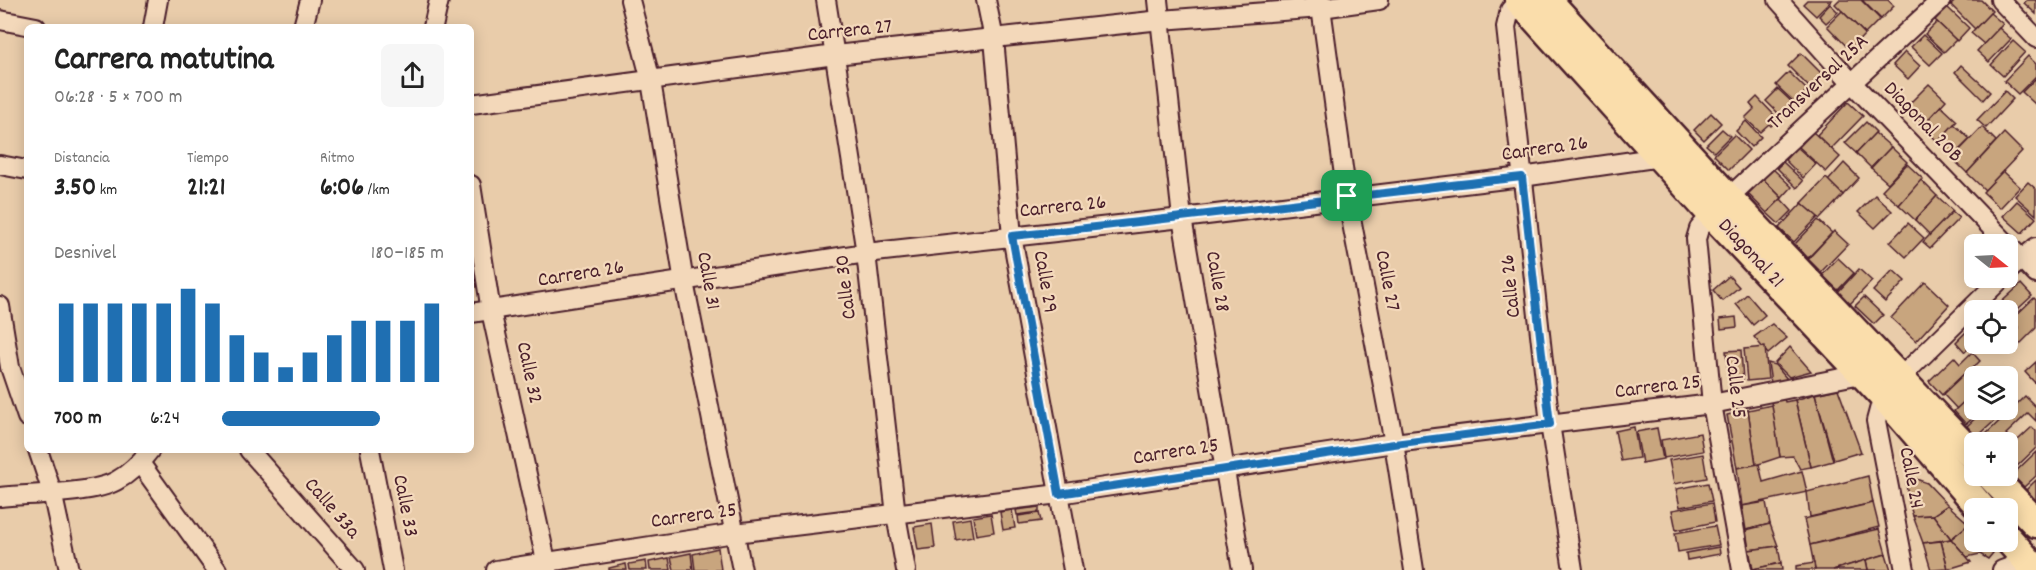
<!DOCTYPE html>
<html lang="es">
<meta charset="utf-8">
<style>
body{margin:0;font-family:Dekko,sans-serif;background:#f6f6f6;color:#222;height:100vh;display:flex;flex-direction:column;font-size:22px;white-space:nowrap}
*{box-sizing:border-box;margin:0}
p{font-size:20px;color:#767676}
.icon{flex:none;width:33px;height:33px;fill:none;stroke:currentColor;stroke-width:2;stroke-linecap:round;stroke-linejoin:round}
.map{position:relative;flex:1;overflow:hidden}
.drawer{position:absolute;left:24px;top:24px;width:450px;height:429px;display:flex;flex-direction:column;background:#fff;border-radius:9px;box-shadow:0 3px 15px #0003}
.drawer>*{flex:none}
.needle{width:39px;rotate:108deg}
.fabs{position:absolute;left:1964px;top:234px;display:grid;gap:12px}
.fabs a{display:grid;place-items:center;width:54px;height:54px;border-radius:9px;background:#fff;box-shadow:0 3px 15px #0003;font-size:30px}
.pin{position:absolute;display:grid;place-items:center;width:51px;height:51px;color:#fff;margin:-26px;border-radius:12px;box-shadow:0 3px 9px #0006}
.round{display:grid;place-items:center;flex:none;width:63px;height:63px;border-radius:9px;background:#f6f6f6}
.headline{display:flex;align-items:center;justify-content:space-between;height:102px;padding:0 30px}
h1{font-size:33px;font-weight:700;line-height:45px}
.metrics{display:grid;grid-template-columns:repeat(3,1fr);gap:9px;height:102px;padding:6px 30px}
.metrics div{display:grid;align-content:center}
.metrics b{font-size:26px;font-weight:700}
.metrics small{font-size:16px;font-weight:400}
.metrics p{font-size:16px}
.chart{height:168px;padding:12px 30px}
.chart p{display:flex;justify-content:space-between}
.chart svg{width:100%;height:108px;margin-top:6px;stroke:#1f6fb2;stroke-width:6}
ul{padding:0 30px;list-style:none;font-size:20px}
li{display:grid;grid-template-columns:96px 72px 1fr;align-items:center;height:45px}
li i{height:15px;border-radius:8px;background:#1f6fb2}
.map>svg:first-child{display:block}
</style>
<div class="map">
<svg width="2036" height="570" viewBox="0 0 2036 570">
<rect width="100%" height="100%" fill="#e9ccaa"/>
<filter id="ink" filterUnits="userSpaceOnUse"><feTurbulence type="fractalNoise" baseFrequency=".0167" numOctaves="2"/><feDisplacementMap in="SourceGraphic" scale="12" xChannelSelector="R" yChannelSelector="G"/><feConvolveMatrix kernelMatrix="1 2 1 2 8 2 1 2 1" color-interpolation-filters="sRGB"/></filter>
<g filter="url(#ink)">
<g fill="#c8a57e" stroke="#4a1f2b" stroke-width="1.5">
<path d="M1807 0H1832L1816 16 1803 4Z"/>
<path d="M1839 0H1861L1880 19 1865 34 1835 4Z"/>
<path d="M1862 0H1888L1894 6 1881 19Z"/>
<path d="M1956 0H1981L1992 11 1975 29 1951 5Z"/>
<path d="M2027 0H2036V14L2024 3Z"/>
<path d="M1830 4 1838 12 1826 23 1819 16Z"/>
<path d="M1947 7 1969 28 1957 41 1935 20Z"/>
<path d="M1842 11 1865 34 1850 50 1827 26Z"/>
<path d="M1990 13 2003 24 1984 44 1971 33Z"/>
<path d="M1937 22 1956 40 1944 52 1925 34Z"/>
<path d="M1999 28 2011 39 1989 62 1977 51Z"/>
<path d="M1923 35 1942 53 1930 65 1911 47Z"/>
<path d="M2013 41 2025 52 2003 76 1991 65Z"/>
<path d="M1905 52 1920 66 1908 79 1893 65Z"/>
<path d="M1801 53 1823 75 1810 88 1788 66Z"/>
<path d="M2028 56 2036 64V76L2018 94 2004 81Z"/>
<path d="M1961 65 1990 92 1983 100 1955 72Z"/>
<path d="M1789 72 1807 90 1795 103 1776 85Z"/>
<path d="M2036 78V103L2035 104 2022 92Z"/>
<path d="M1929 84 1946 100 1922 126 1904 109Z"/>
<path d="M1778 89 1793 103 1781 116 1766 101Z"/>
<path d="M2005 91 2013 99 1986 128 1977 120Z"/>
<path d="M1757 97 1778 119 1771 126 1769 124 1760 132 1745 118 1754 109 1750 104Z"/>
<path d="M1848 102 1863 116 1831 149 1817 135Z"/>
<path d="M1941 106 1957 121 1938 142 1922 126Z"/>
<path d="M1711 113 1721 123 1704 140 1694 130Z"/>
<path d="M1746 121 1761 137 1751 147 1736 131Z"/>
<path d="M1866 122 1876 132 1856 153 1845 143Z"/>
<path d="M1954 124 1970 139 1953 156 1938 142Z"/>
<path d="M1982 127 1996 141 1967 173 1952 158Z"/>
<path d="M1722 129 1730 136 1714 152 1706 145Z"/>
<path d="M1813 132 1840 157 1826 172 1799 147Z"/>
<path d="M1875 133 1891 147 1871 168 1856 153Z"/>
<path d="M2004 133 2022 151 1985 190 1967 173Z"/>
<path d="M1734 135 1749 150 1729 170 1714 155Z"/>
<path d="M1797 147 1816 164 1803 178 1785 160Z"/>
<path d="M1891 147 1907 162 1888 183 1871 168Z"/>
<path d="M1783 162 1803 181 1797 188 1777 168Z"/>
<path d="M1844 163 1859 178 1843 195 1828 181Z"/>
<path d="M1907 164 1923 179 1899 205 1882 190Z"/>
<path d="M1773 169 1792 187 1782 198 1763 179Z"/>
<path d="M2003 171 2020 187 2000 208 1983 192Z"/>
<path d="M1826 178 1843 195 1820 219 1802 203Z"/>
<path d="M1763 179 1782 198 1767 213 1748 194Z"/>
<path d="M1921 180 1937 196 1915 220 1899 205Z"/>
<path d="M2028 182 2036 189V215L2015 196Z"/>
<path d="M1875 195 1892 211 1875 228 1858 212Z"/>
<path d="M1937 196 1953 211 1930 235 1915 220Z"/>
<path d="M1781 199 1792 211 1779 224 1767 213Z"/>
<path d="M2017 201 2036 218 2022 233 2003 216Z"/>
<path d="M1802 203 1818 217 1794 242 1779 228Z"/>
<path d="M1952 212 1959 218 1930 248 1923 242Z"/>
<path d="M1818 220 1832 233 1808 258 1795 244Z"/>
<path d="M1908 223 1924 238 1906 257 1890 242Z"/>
<path d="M1834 231 1848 244 1821 272 1808 259Z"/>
<path d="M1838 258 1854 273 1838 290 1822 275Z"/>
<path d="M1859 269 1872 281 1849 305 1837 293Z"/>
<path d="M1893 270 1905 281 1885 302 1873 291Z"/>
<path d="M1729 276 1739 287 1722 301 1713 290Z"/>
<path d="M1925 282 1949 305 1916 341 1891 318Z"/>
<path d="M2021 284 2032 296 2007 319V310H1997L1995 308Z"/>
<path d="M1747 294 1765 315 1753 325 1736 304Z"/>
<path d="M1864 297 1883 315 1874 324 1855 306Z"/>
<path d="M2034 298 2036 300V328L2019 345 2011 336 2019 328 2011 320Z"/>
<path d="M1736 317 1737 327 1721 329 1720 319Z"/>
<path d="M1772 324 1787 338 1768 354 1754 337Z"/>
<path d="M1973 325 1974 343 1965 352 1956 342Z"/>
<path d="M1765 347 1768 379 1747 381 1744 349Z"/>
<path d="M1790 347 1811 371 1789 377 1775 363Z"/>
<path d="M1741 350 1743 380 1729 381 1726 351Z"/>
<path d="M1972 352 1980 361 1968 373 1967 371 1942 395 1929 381 1954 357 1960 364Z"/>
<path d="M2036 362V384L2025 372Z"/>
<path d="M1768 363 1775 365 1788 380 1771 383Z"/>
<path d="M1965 373 1974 383V392L1957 409 1943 394Z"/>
<path d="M1838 389 1861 452 1834 460 1815 394Z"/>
<path d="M1974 392V410H1982L1966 424 1954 411Z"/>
<path d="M1815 394 1833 461 1811 467 1795 400Z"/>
<path d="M1783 395 1785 402 1795 400 1811 467 1800 469 1793 456 1780 457 1770 396Z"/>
<path d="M2025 396 2036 407V421L2028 413 2006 434 2012 441 2007 446V442H1984L1981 439Z"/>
<path d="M1772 405 1780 457 1756 465 1748 410Z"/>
<path d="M1748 410 1756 465 1737 468 1727 415Z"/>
<path d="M1984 410H1998L2002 414 1977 437 1967 426Z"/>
<path d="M1634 427 1639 458 1621 461 1615 431Z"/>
<path d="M2032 427 2036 431V448L2012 471 2007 466V450Z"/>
<path d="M1657 428 1663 459 1642 463 1636 432Z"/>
<path d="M1700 433 1703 451 1664 458 1661 440Z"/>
<path d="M2036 452V476L2024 487 2012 475Z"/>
<path d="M1703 454 1707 478 1674 484 1669 460Z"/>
<path d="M1759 464 1763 482 1802 471 1807 492 1742 506 1737 468Z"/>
<path d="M1868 476 1873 503 1810 517 1807 492Z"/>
<path d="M1916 479 1927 483 1948 505 1933 515 1913 516 1908 499 1906 482Z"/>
<path d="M2036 480V502L2025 491Z"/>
<path d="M1708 483 1712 501 1680 507 1676 489Z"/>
<path d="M1766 502 1770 524 1746 530 1742 506Z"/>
<path d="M1712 503 1715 522 1676 530 1672 510Z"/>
<path d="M1873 503 1879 527 1810 545 1804 519Z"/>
<path d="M1948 505 1969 524 1951 539 1933 515Z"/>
<path d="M1039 507V512L1017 515 1016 510Z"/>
<path d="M1012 510 1015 528 1003 530 1000 512Z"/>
<path d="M1039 513 1041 521 1019 524 1018 516Z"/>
<path d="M991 514 994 532 976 535 973 517Z"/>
<path d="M1933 515 1951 539 1923 543 1913 516Z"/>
<path d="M970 518 973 537 956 540 953 521Z"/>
<path d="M932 524 935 548 918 550 914 527Z"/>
<path d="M1770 524 1778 546 1749 550 1746 530Z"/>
<path d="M1969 524 1974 530V542H1984L1993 553 1988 559 1980 554 1967 557 1951 539Z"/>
<path d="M1715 526 1719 545 1678 552 1675 533Z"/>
<path d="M1879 529 1886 554 1833 570H1815L1810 545Z"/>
<path d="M1951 539 1967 557 1971 562 1948 569 1941 541Z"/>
<path d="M1941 541 1948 569 1931 570 1923 543Z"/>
<path d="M1778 546 1781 563 1753 569 1749 550Z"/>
<path d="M1719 547 1720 554 1687 560 1686 553Z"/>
<path d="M718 548 721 570H695L693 554Z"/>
<path d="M691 553 693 570H674L671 557Z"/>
<path d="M1886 554 1891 570H1868L1866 560Z"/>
<path d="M669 558 671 570H650L649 562Z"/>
<path d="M1866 560 1868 570H1833Z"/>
<path d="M646 561 647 570H630L629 564Z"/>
<path d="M1781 563 1782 570H1753V569Z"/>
<path d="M1814 563 1815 570H1796V566Z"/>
<path d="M626 564 627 570H609V568Z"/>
</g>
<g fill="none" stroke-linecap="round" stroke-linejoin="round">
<g stroke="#4a1f2b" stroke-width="22">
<g id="minor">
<path d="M630 0 651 81 684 282 742 570"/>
<path d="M826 0 866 253 896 515 906 570"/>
<path d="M986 0 994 39 1012 236 1073 570"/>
<path d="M1158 0 1182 218 1242 570"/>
<path d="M1320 0 1347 197 1394 443 1414 570"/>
<path d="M1519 0 1510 10 1506 27 1550 424 1573 570"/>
<path d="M1778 0 1852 83 2036 274"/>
<path d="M2000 0 2036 38"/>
<path d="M0 20 36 27"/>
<path d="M153 27 158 0"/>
<path d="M303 27 310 0"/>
<path d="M433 27 439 0"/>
<path d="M471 104 835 55 1161 20 1321 8 1379 0"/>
<path d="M0 165 27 170"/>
<path d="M471 185 491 311 548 570"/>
<path d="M1728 198 1941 0"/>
<path d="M1712 214 1699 229 1696 239 1712 404 1742 570"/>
<path d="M2007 272 2036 247"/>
<path d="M0 306 10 367 27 417"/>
<path d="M471 313 866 253 1182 218 1522 177 1661 157"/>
<path d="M1900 378 2002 278"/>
<path d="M1883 395 1876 421 1905 570"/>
<path d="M38 450 52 492 69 570"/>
<path d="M249 450 355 570"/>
<path d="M370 450 393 570"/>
<path d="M140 463 217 570"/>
<path d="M0 497C28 494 93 494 116 481 129 474 141 462 150 450"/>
<path d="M496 570 735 533 1059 494 1394 443 1712 404 1861 374"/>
<path d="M2002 570 2027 561"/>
</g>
</g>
<g stroke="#4a1f2b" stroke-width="33">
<g id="trunk">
<path d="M1519 0 1712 214 1883 395 1981 508"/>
<path d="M1547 0 1728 198 1974 457"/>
<path d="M1991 476 2036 523"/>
<path d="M2007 538 2036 570"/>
</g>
</g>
<use href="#minor" stroke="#f3d8ba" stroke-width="18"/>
<use href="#trunk" stroke="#faddab" stroke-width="28"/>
</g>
</g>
<g fill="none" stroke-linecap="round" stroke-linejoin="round" filter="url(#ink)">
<g stroke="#fff" stroke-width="12">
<path id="route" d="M1522 177 1550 424 1394 444 1059 494 1012 236C1183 218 1352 196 1522 177Z"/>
</g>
<use href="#route" stroke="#1f6fb2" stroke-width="8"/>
</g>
<g text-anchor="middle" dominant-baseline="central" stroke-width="4.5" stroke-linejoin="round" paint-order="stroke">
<g font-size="21" fill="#4a1f2b" stroke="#f3d8ba">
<text transform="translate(850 32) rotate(-6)">Carrera 27</text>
<text transform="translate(1819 83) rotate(-43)">Transversal 25A</text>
<text transform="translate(1922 123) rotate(46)">Diagonal 20B</text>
<text transform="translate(1545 150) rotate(-8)">Carrera 26</text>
<text transform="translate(1063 208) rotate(-6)">Carrera 26</text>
<text transform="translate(1750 254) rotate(47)">Diagonal 21</text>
<text transform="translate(581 275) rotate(-9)">Carrera 26</text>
<text transform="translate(707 281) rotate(80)">Calle 31</text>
<text transform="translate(1386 281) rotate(79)">Calle 27</text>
<text transform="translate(1044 282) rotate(80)">Calle 29</text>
<text transform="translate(1216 282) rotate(80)">Calle 28</text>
<text transform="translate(1512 286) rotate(-96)">Calle 26</text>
<text transform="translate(847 287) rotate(-97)">Calle 30</text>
<text transform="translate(528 373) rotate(78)">Calle 32</text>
<text transform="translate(1734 387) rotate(83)">Calle 25</text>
<text transform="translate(1658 388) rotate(-7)">Carrera 25</text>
<text transform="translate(1176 453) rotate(-9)">Carrera 25</text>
<text transform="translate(1910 478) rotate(79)">Calle 24</text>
<text transform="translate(404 506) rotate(79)">Calle 33</text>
<text transform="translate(331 509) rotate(49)">Calle 33a</text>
<text transform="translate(694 517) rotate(-8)">Carrera 25</text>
</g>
</g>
</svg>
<div class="fabs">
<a><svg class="needle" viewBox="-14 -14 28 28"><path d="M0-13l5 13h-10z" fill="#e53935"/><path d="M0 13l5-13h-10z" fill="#767676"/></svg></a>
<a><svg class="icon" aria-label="locate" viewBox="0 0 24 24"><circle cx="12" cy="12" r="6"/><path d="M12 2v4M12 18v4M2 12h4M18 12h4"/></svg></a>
<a><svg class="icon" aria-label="layers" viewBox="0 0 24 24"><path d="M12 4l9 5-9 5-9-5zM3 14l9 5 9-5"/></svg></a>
<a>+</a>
<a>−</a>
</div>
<div class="pin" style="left:1347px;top:196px;background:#1e9e55"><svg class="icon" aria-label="arrive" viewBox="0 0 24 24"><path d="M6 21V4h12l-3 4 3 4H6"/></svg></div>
<section class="drawer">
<div class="headline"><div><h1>Carrera matutina</h1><p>06:28 · 5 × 700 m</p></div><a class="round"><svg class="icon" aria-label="share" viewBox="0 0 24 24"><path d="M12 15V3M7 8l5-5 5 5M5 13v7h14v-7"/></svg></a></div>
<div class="metrics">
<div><p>Distancia</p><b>3.50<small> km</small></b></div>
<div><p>Tiempo</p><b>21:21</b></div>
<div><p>Ritmo</p><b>6:06<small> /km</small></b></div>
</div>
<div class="chart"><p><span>Desnivel</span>180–185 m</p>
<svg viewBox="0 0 160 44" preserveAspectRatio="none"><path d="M5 44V12M15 44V12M25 44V12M35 44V12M45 44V12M55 44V6M65 44V12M75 44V25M85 44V32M95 44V38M105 44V32M115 44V25M125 44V19M135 44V19M145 44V19M155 44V12"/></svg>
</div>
<ul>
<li><b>700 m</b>6:24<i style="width:71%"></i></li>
</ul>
</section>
</div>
